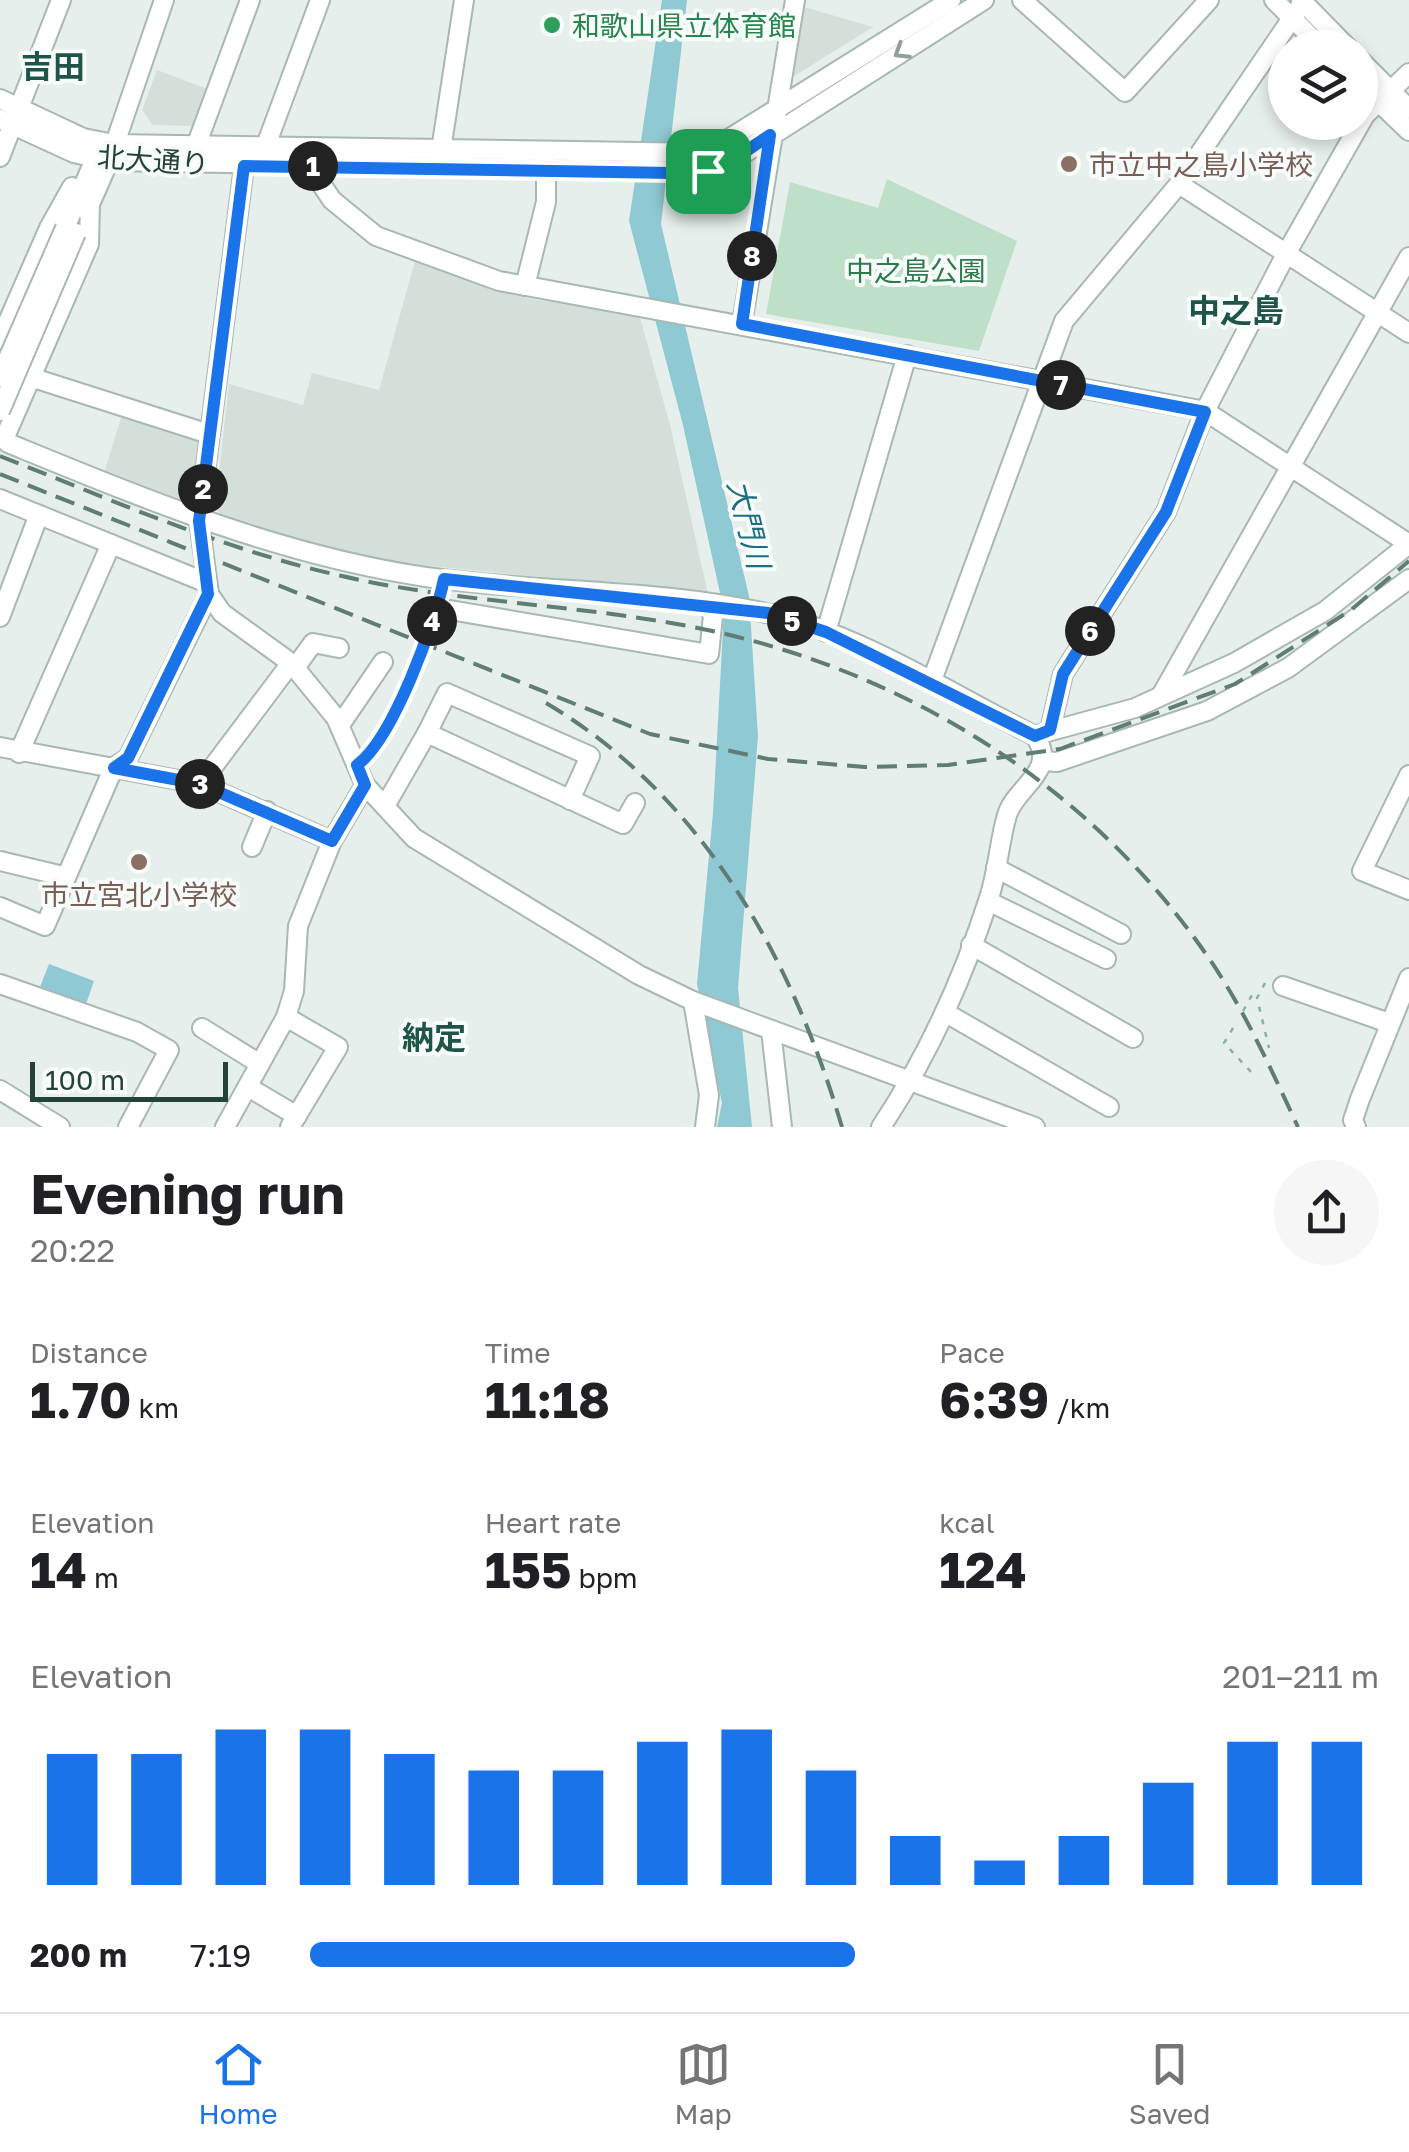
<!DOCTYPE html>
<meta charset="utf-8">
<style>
body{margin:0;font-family:"Golos Text","Noto Sans JP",sans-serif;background:#f6f6f6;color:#202124;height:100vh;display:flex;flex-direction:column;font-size:38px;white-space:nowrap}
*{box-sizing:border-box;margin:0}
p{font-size:32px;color:#757577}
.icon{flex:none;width:55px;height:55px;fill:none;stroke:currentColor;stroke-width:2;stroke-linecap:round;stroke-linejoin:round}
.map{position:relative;height:1127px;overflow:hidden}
.drawer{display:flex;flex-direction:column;background:#fff;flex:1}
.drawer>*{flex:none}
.buttons{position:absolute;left:1268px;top:30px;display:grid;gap:20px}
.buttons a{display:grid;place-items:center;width:110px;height:110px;border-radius:50%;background:#fff;box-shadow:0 5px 15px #0003;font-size:50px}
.scale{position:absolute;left:30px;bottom:25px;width:198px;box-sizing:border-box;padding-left:10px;border:5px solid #24423a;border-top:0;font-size:28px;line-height:35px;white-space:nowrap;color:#24423a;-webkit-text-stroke:8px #f7fbf9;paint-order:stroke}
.pin{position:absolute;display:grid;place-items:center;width:85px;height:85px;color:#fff;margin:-42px;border-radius:20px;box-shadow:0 5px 15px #0006}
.km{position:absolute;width:50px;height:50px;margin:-25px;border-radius:50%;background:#222;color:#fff;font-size:28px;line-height:50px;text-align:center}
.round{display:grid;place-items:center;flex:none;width:105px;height:105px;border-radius:52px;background:#f6f6f6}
.head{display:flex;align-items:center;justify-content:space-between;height:170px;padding:0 30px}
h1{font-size:55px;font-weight:700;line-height:75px}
.figures{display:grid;grid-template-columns:repeat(3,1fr);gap:15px;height:170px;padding:10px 30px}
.figures div{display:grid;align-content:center}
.figures b{font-size:50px;font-weight:700}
.figures small{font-size:28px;font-weight:400}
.figures p{font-size:28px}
.chart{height:280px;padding:20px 30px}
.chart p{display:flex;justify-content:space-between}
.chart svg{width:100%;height:180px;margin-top:10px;stroke:#1a73e8;stroke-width:6}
ul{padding:0 30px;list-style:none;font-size:32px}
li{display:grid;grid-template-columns:160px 120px 1fr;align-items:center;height:75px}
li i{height:25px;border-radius:12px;background:#1a73e8}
.dock{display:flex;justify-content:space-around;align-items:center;height:140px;border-top:2px solid #e0e0e0;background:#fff;font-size:28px;color:#757577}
.dock a{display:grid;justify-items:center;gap:5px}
.dock .active{color:#1a73e8}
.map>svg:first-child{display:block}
</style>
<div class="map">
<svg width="1409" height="1127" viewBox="0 0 1409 1127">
<rect width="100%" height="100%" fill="#e6efeb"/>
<g fill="#d4dfda">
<path d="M804 7 873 27 791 78Z"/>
<path d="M157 70 210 90 196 126 153 125 142 110Z"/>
<path d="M415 261 531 299 639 314 670 425 708 594 373 560 226 519 215 508 229 384 303 405 312 373 379 390Z"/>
<path d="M124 408 203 437 184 505 104 473Z"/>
</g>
<path fill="#bfe0c8" d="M887 179 1017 241 979 351 766 314 790 182 878 208Z"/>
<g fill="#8ec9d4">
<path d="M662 0H687L661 224 749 596 758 736 738 988 752 1127H717L722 1103 697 984 713 813 724 611 683 425 629 221Z"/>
<path d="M49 964 94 981 86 1004 40 987Z"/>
</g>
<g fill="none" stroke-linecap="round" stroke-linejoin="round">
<g stroke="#a8b8b2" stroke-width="22">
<g id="minor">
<path d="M1022 0 1125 92 1209 0"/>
<path d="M1274 0 1322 48"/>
<path d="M1301 0 1348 48"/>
<path d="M1360 60 1409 109"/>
<path d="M1360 84 1409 131"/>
<path d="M0 99 83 138 114 144 706 153 951 0"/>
<path d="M0 119 74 153 109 161 708 171 724 166 984 0"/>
<path d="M196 146 250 0"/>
<path d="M265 148 320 0"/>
<path d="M310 149 309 166 332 200 376 236 499 281 1205 411 1409 544"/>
<path d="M441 150 464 0"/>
<path d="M0 157 61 0"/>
<path d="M244 166 199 521 209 594 222 613 291 663 336 718 365 785 414 838 639 975 693 1001 1035 1127"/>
<path d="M1179 184 1409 333"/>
<path d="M87 211 109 161 164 0"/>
<path d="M65 228 99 150"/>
<path d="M525 286 546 202V162"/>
<path d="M742 324 795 0"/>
<path d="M0 340 49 228 72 187"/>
<path d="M24 375 209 434"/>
<path d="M0 435 8 443C145 499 278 555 426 577 538 593 655 588 766 613 860 634 950 693 1035 736 1059 771 1016 786 1007 815 999 842 998 871 989 898 963 979 928 1056 881 1127"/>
<path d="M5 437 89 244 90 203"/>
<path d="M0 499 207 583"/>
<path d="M438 608 709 654 713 616 707 603"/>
<path d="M0 617 38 517"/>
<path d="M826 632 907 355"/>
<path d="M295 668 313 643 339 648"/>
<path d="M931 683 1064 321 1179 184 1303 2"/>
<path d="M1162 694 1409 257"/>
<path d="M340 725 383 662"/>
<path d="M1050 730 1063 674 1166 512 1205 411 1286 254 1365 115 1409 73"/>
<path d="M427 733 447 693 590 756 570 800"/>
<path d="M1040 734 1135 708 1234 663 1325 611 1409 544"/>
<path d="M0 747 200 784 332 841"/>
<path d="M19 753 111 544"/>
<path d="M1042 761 1057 762 1207 711 1288 668 1409 579"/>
<path d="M1409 775 1362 871 1409 890"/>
<path d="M200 784 291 663"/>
<path d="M385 806 427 733 623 824 635 803"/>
<path d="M252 847 267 811"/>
<path d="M0 861 63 876"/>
<path d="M996 868 1121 934"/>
<path d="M988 901 1106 959"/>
<path d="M0 907 45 926 114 767 128 758 209 594"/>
<path d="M971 945 1133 1038"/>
<path d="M0 984 137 1032 169 1050 128 1127"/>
<path d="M1283 986 1389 1023"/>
<path d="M693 1001 709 1095 705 1127"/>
<path d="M946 1013 1109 1107"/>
<path d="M286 1017 338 1047 290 1127"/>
<path d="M202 1028 260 1064"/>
<path d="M771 1030 782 1127"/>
<path d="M248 1087 297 1116"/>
<path d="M0 1090 60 1127"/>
<path d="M225 1127 286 1017 294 991 298 926 332 841 365 785"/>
<path d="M1356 1127 1353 1120 1360 1099 1409 978"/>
</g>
</g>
<g stroke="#86b3a5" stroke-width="2.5" stroke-dasharray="5 8" stroke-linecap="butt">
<path d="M367 755 390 720 431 623"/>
<path d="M1265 983 1257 998 1269 1048"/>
<path d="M1243 1011 1252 995 1257 998"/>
<path d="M1233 1028 1224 1043 1252 1073"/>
</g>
<use href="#minor" stroke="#fff" stroke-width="18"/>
<g stroke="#5f7d75" stroke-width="4" stroke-dasharray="20 10" stroke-linecap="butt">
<path d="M0 456C112 500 224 550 342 576 450 601 562 604 671 623 885 659 1084 776 1208 957 1244 1009 1271 1069 1298 1127"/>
<path d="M0 474 650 734 768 759 865 767 948 765 1060 749 1235 684 1351 610 1409 561"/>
<path d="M546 703C703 796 792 958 842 1127"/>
</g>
<g stroke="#a8b8b2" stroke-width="22" stroke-linecap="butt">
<g id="minor-bridge">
<path d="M0 377 65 228"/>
<path d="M0 411 76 233"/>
</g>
</g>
<use href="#minor-bridge" stroke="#fff" stroke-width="18"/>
</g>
<defs><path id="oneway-chevron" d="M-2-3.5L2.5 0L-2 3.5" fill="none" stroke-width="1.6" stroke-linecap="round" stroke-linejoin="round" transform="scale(2.5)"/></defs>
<use stroke="#92a09c" href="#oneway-chevron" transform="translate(901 52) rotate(148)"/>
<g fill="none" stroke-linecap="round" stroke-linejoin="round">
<g stroke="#fff" stroke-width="20">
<path id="route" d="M770 135 742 324 1205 412 1166 512 1063 674 1050 730 1035 736 826 632 768 613 444 579C435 623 393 739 357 765L365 785 332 841 200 784 114 768 128 758 208 594 199 521 244 166 672 173 724 166Z"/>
</g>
<use href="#route" stroke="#1a73e8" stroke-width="12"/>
</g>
<circle fill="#2e9e5b" stroke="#f7fbf9" stroke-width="4" cx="552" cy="25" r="10"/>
<g fill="#8d6e63" stroke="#f7fbf9" stroke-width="4">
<circle cx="1069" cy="164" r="10"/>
<circle cx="139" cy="862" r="10"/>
</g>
<g text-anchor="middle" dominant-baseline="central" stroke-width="8" stroke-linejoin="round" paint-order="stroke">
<g font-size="28" fill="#27864d" stroke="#f7fbf9" text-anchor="start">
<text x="572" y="25">和歌山県立体育館</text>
</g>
<g font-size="28" fill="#24423a" stroke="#f7fbf9">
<text transform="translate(153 160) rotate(4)">北大通り</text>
</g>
<g font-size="28" fill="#785e54" stroke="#f7fbf9" text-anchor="start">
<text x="1089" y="164">市立中之島小学校</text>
<text x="139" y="894" text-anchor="middle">市立宮北小学校</text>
</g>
<g font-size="28" fill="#2d7a4b" stroke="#f7fbf9">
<text x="916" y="270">中之島公園</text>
</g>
<g font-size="30" font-style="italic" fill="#1c6f80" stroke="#f7fbf9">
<text transform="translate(749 524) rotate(76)">大門川</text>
</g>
<g font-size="32" font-weight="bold" fill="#1f5548" stroke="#f7fbf9">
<text x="53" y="66">吉田</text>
<text x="1236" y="310">中之島</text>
<text x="434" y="1037">納定</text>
</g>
</g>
</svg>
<div class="buttons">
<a><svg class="icon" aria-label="layers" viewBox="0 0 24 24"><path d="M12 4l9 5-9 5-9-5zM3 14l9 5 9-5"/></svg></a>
</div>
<div class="scale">100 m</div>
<div class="pin" style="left:708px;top:171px;background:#1e9e55"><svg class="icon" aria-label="arrive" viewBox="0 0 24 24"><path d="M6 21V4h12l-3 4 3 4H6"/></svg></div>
<b class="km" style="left:313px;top:166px">1</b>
<b class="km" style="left:203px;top:489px">2</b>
<b class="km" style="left:200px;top:784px">3</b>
<b class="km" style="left:432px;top:621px">4</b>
<b class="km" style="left:792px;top:621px">5</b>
<b class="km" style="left:1090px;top:631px">6</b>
<b class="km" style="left:1061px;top:385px">7</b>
<b class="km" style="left:752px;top:256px">8</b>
</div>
<section class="drawer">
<div class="head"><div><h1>Evening run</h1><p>20:22</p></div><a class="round"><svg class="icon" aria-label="share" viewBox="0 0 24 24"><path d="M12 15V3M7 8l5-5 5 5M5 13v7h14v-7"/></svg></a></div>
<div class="figures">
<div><p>Distance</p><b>1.70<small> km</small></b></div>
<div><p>Time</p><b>11:18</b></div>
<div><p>Pace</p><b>6:39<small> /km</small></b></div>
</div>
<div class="figures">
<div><p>Elevation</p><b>14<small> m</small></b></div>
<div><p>Heart rate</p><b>155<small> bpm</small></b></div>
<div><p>kcal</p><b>124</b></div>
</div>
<div class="chart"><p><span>Elevation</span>201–211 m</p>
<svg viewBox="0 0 160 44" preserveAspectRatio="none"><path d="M5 44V12M15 44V12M25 44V6M35 44V6M45 44V12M55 44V16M65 44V16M75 44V9M85 44V6M95 44V16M105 44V32M115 44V38M125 44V32M135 44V19M145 44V9M155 44V9"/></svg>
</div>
<ul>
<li><b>200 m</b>7:19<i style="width:51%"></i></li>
</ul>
</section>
<nav class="dock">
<a class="active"><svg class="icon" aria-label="home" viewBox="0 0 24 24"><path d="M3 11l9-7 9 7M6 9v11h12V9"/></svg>Home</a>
<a><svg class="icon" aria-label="map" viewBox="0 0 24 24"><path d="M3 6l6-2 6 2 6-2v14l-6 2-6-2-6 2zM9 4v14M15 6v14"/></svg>Map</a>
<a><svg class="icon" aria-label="saved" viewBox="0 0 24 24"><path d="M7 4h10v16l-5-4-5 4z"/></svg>Saved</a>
</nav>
